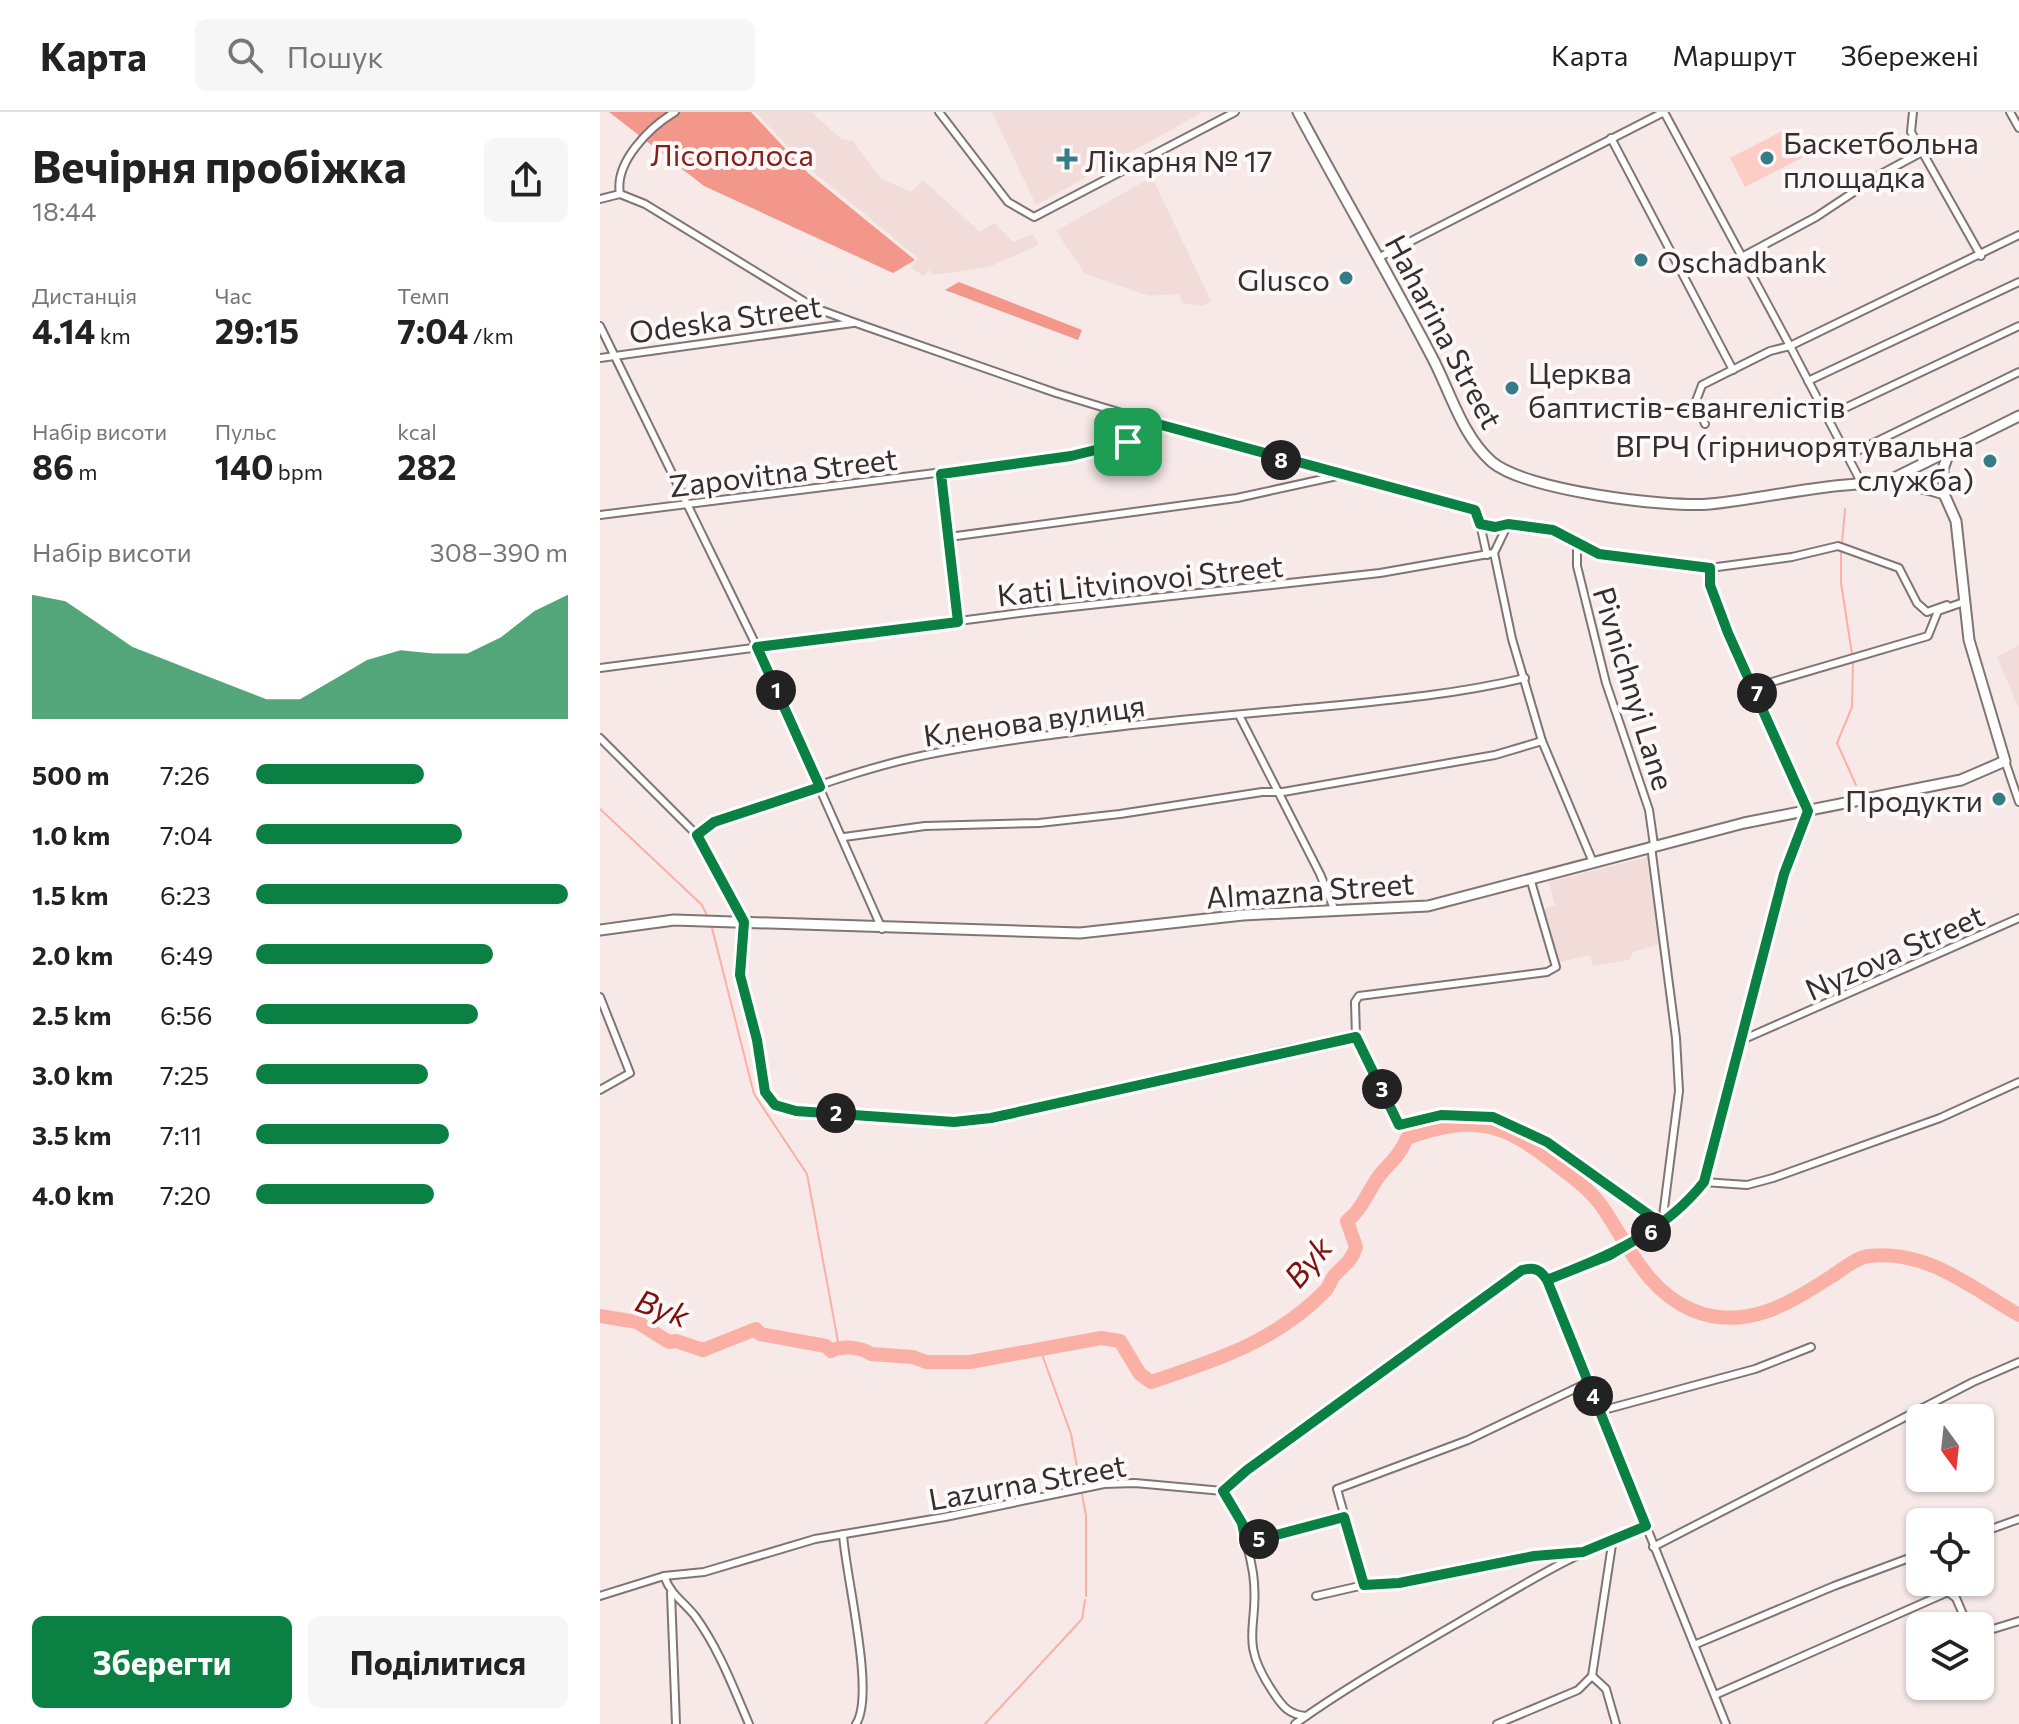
<!DOCTYPE html>
<html lang="uk">
<meta charset="utf-8">
<style>
body{margin:0;font-family:Commissioner,sans-serif;background:#f6f6f6;color:#222;height:100vh;display:flex;flex-direction:column;font-size:30px;white-space:nowrap}
*{box-sizing:border-box;margin:0}
p{font-size:26px;color:#767676}
.icon{flex:none;width:44px;height:44px;fill:none;stroke:currentColor;stroke-width:2;stroke-linecap:round;stroke-linejoin:round}
.map{position:relative;flex:1;overflow:hidden}
.sheet{display:flex;flex-direction:column;background:#fff;width:600px}
.sheet>*{flex:none}
.needle{width:52px;rotate:165deg}
.fabs{position:absolute;left:1306px;top:1292px;display:grid;gap:16px}
.fabs a{display:grid;place-items:center;width:88px;height:88px;border-radius:12px;background:#fff;box-shadow:0 2px 6px #0004;font-size:40px}
.pin{position:absolute;display:grid;place-items:center;width:68px;height:68px;color:#fff;margin:-34px;border-radius:16px;box-shadow:0 4px 12px #0006}
.km{position:absolute;width:40px;height:40px;margin:-20px;border-radius:50%;background:#222;color:#fff;font-size:22px;line-height:40px;text-align:center}
.round{display:grid;place-items:center;flex:none;width:84px;height:84px;border-radius:12px;background:#f6f6f6}
.summary{display:flex;align-items:center;justify-content:space-between;height:136px;padding:0 32px}
h1{font-size:44px;font-weight:700;line-height:60px}
.figures{display:grid;grid-template-columns:repeat(3,1fr);gap:12px;height:136px;padding:8px 32px}
.figures div{display:grid;align-content:center}
.figures b{font-size:34px;font-weight:700}
.figures small{font-size:22px;font-weight:400}
.figures p{font-size:22px}
.chart{height:224px;padding:16px 32px}
.chart p{display:flex;justify-content:space-between}
.chart svg{width:100%;height:144px;margin-top:8px;fill:#0b8043;opacity:.7}
.primary-button{display:flex;gap:16px;margin-top:auto;padding:16px 32px}
.primary-button a{flex:1;height:92px;border-radius:12px;background:#0b8043;color:#fff;font-size:32px;font-weight:700;line-height:92px;text-align:center}
.primary-button a+a{background:#f6f6f6;color:#222}
ul{padding:0 32px;list-style:none;font-size:26px}
li{display:grid;grid-template-columns:128px 96px 1fr;align-items:center;height:60px}
li i{height:20px;border-radius:10px;background:#0b8043}
header{display:flex;align-items:center;gap:48px;box-sizing:border-box;height:112px;padding:0 40px;background:#fff;border-bottom:2px solid #e0e0e0}
header strong{font-size:38px}
nav{display:flex;gap:44px;margin-inline-start:auto;font-size:28px}
.search{width:560px;height:72px;background:#f6f6f6;display:flex;align-items:center;gap:20px;box-sizing:border-box;padding:0 28px;border-radius:12px;color:#767676;font-size:30px}
main{display:flex;flex:1;min-height:0}
.map>svg:first-child{display:block}
</style>
<header>
<strong>Карта</strong>
<div class="search"><svg class="icon" aria-label="search" viewBox="0 0 24 24"><circle cx="10" cy="10" r="6"/><path d="M15 15l6 6"/></svg>Пошук</div>
<nav><a>Карта</a><a>Маршрут</a><a>Збережені</a></nav>
</header>
<main>
<section class="sheet">
<div class="summary"><div><h1>Вечірня пробіжка</h1><p>18:44</p></div><a class="round"><svg class="icon" aria-label="share" viewBox="0 0 24 24"><path d="M12 15V3M7 8l5-5 5 5M5 13v7h14v-7"/></svg></a></div>
<div class="figures">
<div><p>Дистанція</p><b>4.14<small> km</small></b></div>
<div><p>Час</p><b>29:15</b></div>
<div><p>Темп</p><b>7:04<small> /km</small></b></div>
</div>
<div class="figures">
<div><p>Набір висоти</p><b>86<small> m</small></b></div>
<div><p>Пульс</p><b>140<small> bpm</small></b></div>
<div><p>kcal</p><b>282</b></div>
</div>
<div class="chart"><p><span>Набір висоти</span>308–390 m</p>
<svg viewBox="0 0 160 44" preserveAspectRatio="none"><path d="M0 44V6L10 8L20 15L30 22L40 26L50 30L60 34L70 38L80 38L90 32L100 26L110 23L120 24L130 24L140 19L150 11L160 6V44z"/></svg>
</div>
<ul>
<li><b>500 m</b>7:26<i style="width:54%"></i></li>
<li><b>1.0 km</b>7:04<i style="width:66%"></i></li>
<li><b>1.5 km</b>6:23<i style="width:100%"></i></li>
<li><b>2.0 km</b>6:49<i style="width:76%"></i></li>
<li><b>2.5 km</b>6:56<i style="width:71%"></i></li>
<li><b>3.0 km</b>7:25<i style="width:55%"></i></li>
<li><b>3.5 km</b>7:11<i style="width:62%"></i></li>
<li><b>4.0 km</b>7:20<i style="width:57%"></i></li>
</ul>
<div class="primary-button"><a>Зберегти</a><a>Поділитися</a></div>
</section>
<div class="map">
<svg width="1419" height="1612" viewBox="0 0 1419 1612">
<rect width="100%" height="100%" fill="#f6e9e7"/>
<g fill="#f2dcda">
<path d="M155 0H211L241 27 253 29 280 66 311 80 323 68 380 120 394 111 413 130 433 122 439 133 389 155 333 163 329 158 324 165 311 155 318 146 211 58Z"/>
<path d="M392 0H603L436 93Z"/>
<path d="M552 65 611 189 602 194 583 191 578 182 549 184 485 162 456 119Z"/>
<path d="M1419 533V597L1397 545Z"/>
<path d="M1048 745 1060 832 1033 840 1030 848 993 854 990 843 960 850 944 797 955 793 949 770Z"/>
</g>
<path fill="#fdcdc5" d="M1188 16 1203 45 1145 75 1130 46Z"/>
<g fill="#f3978b">
<path d="M9 0H151L208 61 315 148 293 161 104 74Z"/>
<path d="M359 170 482 218 478 228 345 178Z"/>
</g>
<g fill="none" stroke-linecap="round" stroke-linejoin="round">
<g stroke="#fbb0a6" stroke-width="2">
<path d="M1242 431 1245 397"/>
<path d="M1241 438V471L1252 542"/>
<path d="M1253 550 1252 595 1237 631 1256 673"/>
<path d="M0 697 102 793 108 806"/>
<path d="M111 812 154 982 207 1062 239 1235"/>
<path d="M440 1237 471 1322 486 1404V1484"/>
<path d="M385 1612 482 1507 485 1488"/>
</g>
<path stroke="#fbb0a6" stroke-width="14" d="M0 1204 37 1210 69 1230 76 1229 103 1238 156 1217 160 1222 226 1234 231 1239C242 1233 261 1235 271 1242L313 1245 326 1250H370L501 1226 520 1229 540 1262 551 1270C616 1248 675 1230 725 1179 730 1174 730 1169 734 1164 743 1154 752 1149 756 1135L747 1109C765 1095 769 1074 784 1058 794 1048 802 1039 807 1026 874 1002 903 1010 958 1054 976 1068 992 1079 1005 1099 1030 1137 1048 1179 1092 1198 1144 1220 1189 1192 1232 1164 1243 1157 1257 1145 1269 1144 1328 1137 1373 1177 1419 1203"/>
<g stroke="#807573" stroke-width="10">
<g id="street">
<path d="M339 0 408 90 434 105 635 0"/>
<path d="M1064 0 1190 234 1419 123"/>
<path d="M1313 0 1311 20 1381 144"/>
<path d="M1410 0 1419 16"/>
<path d="M1011 26 1133 258"/>
<path d="M20 82C14 50 50 15 75 0"/>
<path d="M0 87 20 82 45 92 215 196 256 211 456 281 584 320 875 398 880 412 895 415 908 412 953 418 999 442 1110 456 1192 445 1238 434 1299 456 1317 491 1327 500 1347 493"/>
<path d="M778 146 1064 0"/>
<path d="M1140 146 1216 105 1281 62 1322 40"/>
<path d="M0 214 157 535 282 817"/>
<path d="M0 246 253 211"/>
<path d="M1208 269 1419 170"/>
<path d="M1228 304 1419 214"/>
<path d="M1105 312 1096 289 1102 273 1170 239 1190 234 1261 370"/>
<path d="M1247 344 1419 260"/>
<path d="M341 362 358 510"/>
<path d="M0 403 471 344 528 330 554 311"/>
<path d="M880 412 887 443"/>
<path d="M908 412 894 441 912 527 942 629 992 748"/>
<path d="M349 425 637 386 737 364"/>
<path d="M977 432V454L1006 571 1049 698 1054 733"/>
<path d="M0 556 435 499 780 461 894 441"/>
<path d="M1155 575 1328 524 1338 499 1364 490"/>
<path d="M639 603 720 762 735 799"/>
<path d="M0 626 97 723 114 710C190 684 266 653 346 639 464 618 589 607 708 596 781 589 853 583 925 566"/>
<path d="M1405 649 1419 690"/>
<path d="M97 723 144 810 140 863 169 988 196 999 354 1010 391 1006 688 937 756 925 755 890 759 884 947 860 956 855 930 766"/>
<path d="M244 725 325 714 439 711 520 702 662 680H683L895 643 942 629"/>
<path d="M1051 734 1076 926 1079 979 1062 1112"/>
<path d="M0 885 30 961 0 978"/>
<path d="M756 925 799 1013C830 1006 859 1000 890 1005 935 1013 1026 1082 1062 1112"/>
<path d="M1142 928 1419 806"/>
<path d="M1104 1070 1147 1073 1173 1066 1340 1006 1419 970"/>
<path d="M947 1168C1007 1144 1063 1122 1104 1070L1184 762 1208 699 1128 521 1110 473V456"/>
<path d="M1000 1299 1155 1257 1211 1235"/>
<path d="M623 1379C640 1404 648 1431 653 1461 661 1515 636 1525 673 1580 682 1594 689 1603 706 1604"/>
<path d="M1380 1421 1419 1407"/>
<path d="M243 1422C245 1462 276 1582 256 1612"/>
<path d="M646 1431 744 1405"/>
<path d="M1053 1435 1373 1270 1419 1250"/>
<path d="M983 1440 934 1444 799 1471 764 1473 737 1377 868 1328 987 1271"/>
<path d="M64 1464C71 1483 83 1489 95 1504 119 1537 133 1575 149 1612"/>
<path d="M71 1481 76 1612"/>
<path d="M0 1484 64 1464 104 1460 215 1427 345 1405 504 1372 535 1371 623 1379 889 1180 932 1155 941 1159 947 1168 1126 1612"/>
<path d="M716 1484 764 1473"/>
<path d="M1380 1521 1419 1509"/>
<path d="M1094 1533 1234 1474 1320 1442"/>
<path d="M992 1564 1006 1577 1016 1612"/>
<path d="M1115 1583 1348 1480 1356 1486 1368 1514"/>
<path d="M695 1612C748 1574 805 1542 861 1509 921 1474 980 1437 1046 1414"/>
<path d="M897 1612 978 1578 992 1564 1013 1426"/>
</g>
</g>
<g stroke="#807573" stroke-width="13">
<g id="secondary">
<path d="M698 0C742 82 789 163 832 245 850 279 862 324 892 350 925 378 1066 396 1110 392 1186 385 1271 356 1344 382"/>
<path d="M1286 370 1419 304"/>
<path d="M0 818 74 808 480 821 643 803 828 794 1144 711 1361 668 1405 649 1369 528 1356 409 1344 382 1343 357 1350 338"/>
</g>
</g>
<use href="#street" stroke="#fff" stroke-width="6"/>
<use href="#secondary" stroke="#fff" stroke-width="9"/>
</g>
<g fill="none" stroke-linecap="round" stroke-linejoin="round">
<g stroke="#fff" stroke-width="16">
<path id="route" d="M528 330 471 344 341 362 358 510 157 535 220 675 114 710 97 723 144 810 140 863 157 928 165 980 175 993 196 999 354 1010 391 1006 756 925 799 1013 841 1003 893 1005 947 1030 1062 1112 1010 1143 947 1168 1046 1414 983 1440 934 1444 799 1471 764 1473 744 1405 646 1431 642 1411 623 1379 647 1358 922 1158C934 1155 940 1157 947 1168 1007 1144 1063 1122 1104 1070L1184 762 1208 699 1128 521 1110 473V456L999 442 953 418 908 412 895 415 880 412 875 398 554 311 528 330"/>
</g>
<use href="#route" stroke="#0b8043" stroke-width="10"/>
</g>
<g fill="#357c87" stroke="#fef9f8" stroke-width="3">
<circle cx="1167" cy="46" r="8"/>
<path d="M463 35h8v8h8v8h-8v8h-8v-8h-8v-8h8z"/>
<circle cx="1041" cy="148" r="8"/>
<circle cx="746" cy="166" r="8"/>
<circle cx="912" cy="276" r="8"/>
<circle cx="1390" cy="349" r="8"/>
<circle cx="1399" cy="687" r="8"/>
</g>
<g text-anchor="middle" dominant-baseline="central" stroke-width="8" stroke-linejoin="round" paint-order="stroke">
<g font-size="30" fill="#35302f" stroke="#fef9f8" text-anchor="start">
<text x="1183" y="29">Баскетбольна<tspan x="1183" dy="34">площадка</tspan></text>
<text x="485" y="47">Лікарня № 17</text>
<text x="1057" y="148">Oschadbank</text>
<text x="730" y="166" text-anchor="end">Glusco</text>
<text x="928" y="259">Церква<tspan x="928" dy="34">баптистів-євангелістів</tspan></text>
<text x="1374" y="332" text-anchor="end">ВГРЧ (гірничорятувальна<tspan x="1374" dy="34">служба)</tspan></text>
<text x="1383" y="687" text-anchor="end">Продукти</text>
</g>
<g font-size="30" fill="#871e18" stroke="#fef9f8">
<text x="132" y="41">Лісополоса</text>
</g>
<g font-size="30" fill="#35302f" stroke="#fef9f8">
<text transform="translate(125 206) rotate(-8)">Odeska Street</text>
<text transform="translate(845 219) rotate(62)">Haharina Street</text>
<text transform="translate(183 359) rotate(-7)">Zapovitna Street</text>
<text transform="translate(540 467) rotate(-6)">Kati Litvinovoi Street</text>
<text transform="translate(1035 576) rotate(73)">Pivnichnyi Lane</text>
<text transform="translate(434 607) rotate(-8)">Кленова вулиця</text>
<text transform="translate(710 777) rotate(-4)">Almazna Street</text>
<text transform="translate(1294 839) rotate(-24)">Nyzova Street</text>
<text transform="translate(427 1369) rotate(-10)">Lazurna Street</text>
</g>
<g font-size="32" font-style="italic" fill="#7d110e" stroke="#fef9f8">
<text transform="translate(707 1149) rotate(-50)">Byk</text>
<text transform="translate(63 1195) rotate(20)">Byk</text>
</g>
</g>
</svg>
<div class="fabs">
<a><svg class="needle" viewBox="-14 -14 28 28"><path d="M0-13l5 13h-10z" fill="#e53935"/><path d="M0 13l5-13h-10z" fill="#767676"/></svg></a>
<a><svg class="icon" aria-label="locate" viewBox="0 0 24 24"><circle cx="12" cy="12" r="6"/><path d="M12 2v4M12 18v4M2 12h4M18 12h4"/></svg></a>
<a><svg class="icon" aria-label="layers" viewBox="0 0 24 24"><path d="M12 4l9 5-9 5-9-5zM3 14l9 5 9-5"/></svg></a>
</div>
<div class="pin" style="left:528px;top:330px;background:#1e9e55"><svg class="icon" aria-label="arrive" viewBox="0 0 24 24"><path d="M6 21V4h12l-3 4 3 4H6"/></svg></div>
<b class="km" style="left:176px;top:578px">1</b>
<b class="km" style="left:236px;top:1001px">2</b>
<b class="km" style="left:782px;top:977px">3</b>
<b class="km" style="left:993px;top:1284px">4</b>
<b class="km" style="left:659px;top:1427px">5</b>
<b class="km" style="left:1051px;top:1120px">6</b>
<b class="km" style="left:1157px;top:581px">7</b>
<b class="km" style="left:681px;top:348px">8</b>
</div>
</main>
